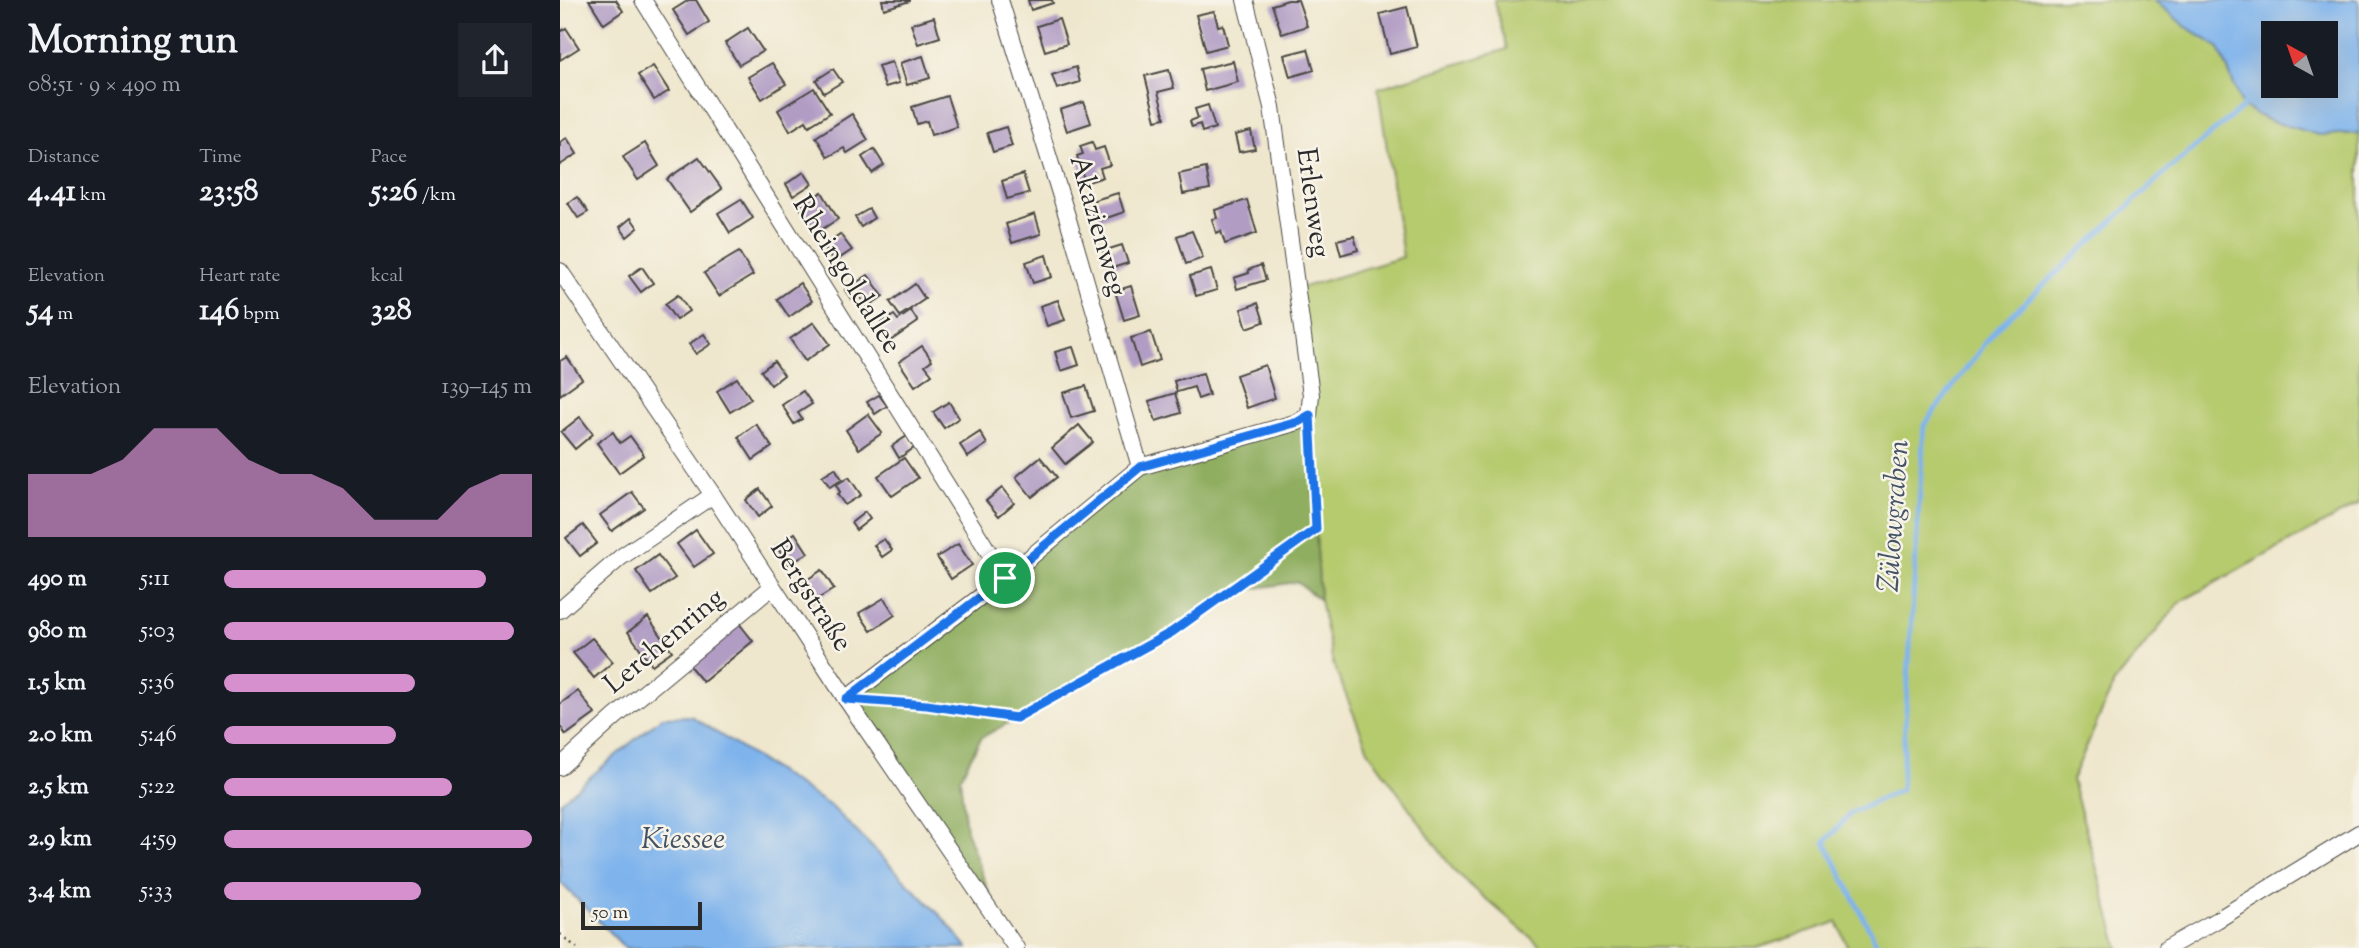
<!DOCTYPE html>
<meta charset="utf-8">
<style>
body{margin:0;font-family:"Sorts Mill Goudy",serif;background:#20242c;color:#f1f3f6;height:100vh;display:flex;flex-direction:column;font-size:26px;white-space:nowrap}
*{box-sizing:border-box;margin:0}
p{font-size:23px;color:#9ea1a6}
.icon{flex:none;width:38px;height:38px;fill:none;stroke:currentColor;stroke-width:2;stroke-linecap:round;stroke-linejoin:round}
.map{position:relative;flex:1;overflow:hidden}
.sheet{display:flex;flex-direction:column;background:#171b24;width:560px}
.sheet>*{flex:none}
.needle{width:46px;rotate:320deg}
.controls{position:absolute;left:1701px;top:21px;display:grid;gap:14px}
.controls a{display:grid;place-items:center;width:77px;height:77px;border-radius:0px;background:#171b24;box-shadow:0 7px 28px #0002;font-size:35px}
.scale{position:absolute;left:21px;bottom:18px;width:121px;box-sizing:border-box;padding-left:7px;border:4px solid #2b2b2b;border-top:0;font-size:19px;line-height:24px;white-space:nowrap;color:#2b2b2b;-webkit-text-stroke:5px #f7f3e8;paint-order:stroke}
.pin{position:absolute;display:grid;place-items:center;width:60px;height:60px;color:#fff;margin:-30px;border:4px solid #fff;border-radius:50%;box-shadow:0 2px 7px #0007}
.round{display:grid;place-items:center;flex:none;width:74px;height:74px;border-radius:0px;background:#20242c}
.summary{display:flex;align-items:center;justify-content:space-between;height:119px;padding:0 28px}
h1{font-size:38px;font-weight:700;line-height:52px}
.metrics{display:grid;grid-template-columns:repeat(3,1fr);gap:10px;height:119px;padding:7px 28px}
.metrics div{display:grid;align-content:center}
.metrics b{font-size:30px;font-weight:700}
.metrics small{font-size:19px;font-weight:400}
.metrics p{font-size:19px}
.chart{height:196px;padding:14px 28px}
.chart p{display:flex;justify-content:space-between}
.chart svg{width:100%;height:126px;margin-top:7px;fill:#d690ce;opacity:.7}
ul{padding:0 28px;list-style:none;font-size:23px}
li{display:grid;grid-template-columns:112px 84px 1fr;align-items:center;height:52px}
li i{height:18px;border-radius:9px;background:#d690ce}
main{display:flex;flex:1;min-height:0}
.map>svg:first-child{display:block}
</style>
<main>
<section class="sheet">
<div class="summary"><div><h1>Morning run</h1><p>08:51 · 9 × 490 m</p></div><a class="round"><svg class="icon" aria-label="share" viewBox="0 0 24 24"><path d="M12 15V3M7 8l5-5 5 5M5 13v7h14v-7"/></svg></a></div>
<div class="metrics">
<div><p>Distance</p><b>4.41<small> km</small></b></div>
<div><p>Time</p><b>23:58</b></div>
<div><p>Pace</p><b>5:26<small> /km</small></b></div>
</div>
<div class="metrics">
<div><p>Elevation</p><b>54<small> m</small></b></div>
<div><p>Heart rate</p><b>146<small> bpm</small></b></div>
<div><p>kcal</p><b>328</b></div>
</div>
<div class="chart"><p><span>Elevation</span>139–145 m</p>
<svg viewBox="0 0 160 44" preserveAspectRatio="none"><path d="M0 44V22L10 22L20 22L30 17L40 6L50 6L60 6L70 17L80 22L90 22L100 27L110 38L120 38L130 38L140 27L150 22L160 22V44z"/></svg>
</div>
<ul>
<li><b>490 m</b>5:11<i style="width:85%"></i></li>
<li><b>980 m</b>5:03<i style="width:94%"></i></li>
<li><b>1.5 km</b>5:36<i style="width:62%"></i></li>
<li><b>2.0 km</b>5:46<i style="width:56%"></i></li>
<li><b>2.5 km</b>5:22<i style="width:74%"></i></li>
<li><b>2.9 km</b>4:59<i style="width:100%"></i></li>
<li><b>3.4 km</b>5:33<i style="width:64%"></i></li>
</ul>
</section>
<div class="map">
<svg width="1799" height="948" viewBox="0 0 1799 948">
<rect width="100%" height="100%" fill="#f7f3e8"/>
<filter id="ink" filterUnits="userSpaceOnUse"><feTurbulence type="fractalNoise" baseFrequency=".0143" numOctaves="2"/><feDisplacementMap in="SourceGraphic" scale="14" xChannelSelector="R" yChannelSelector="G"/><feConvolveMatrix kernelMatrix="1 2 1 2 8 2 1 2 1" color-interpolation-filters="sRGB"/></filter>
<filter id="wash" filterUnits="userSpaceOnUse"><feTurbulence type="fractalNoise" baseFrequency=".00686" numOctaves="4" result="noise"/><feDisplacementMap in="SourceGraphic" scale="28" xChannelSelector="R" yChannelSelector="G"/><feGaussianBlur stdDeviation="1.57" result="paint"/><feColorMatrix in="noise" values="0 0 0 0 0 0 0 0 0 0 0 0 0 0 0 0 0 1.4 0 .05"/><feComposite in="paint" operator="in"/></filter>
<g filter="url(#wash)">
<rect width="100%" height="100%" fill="#efe7cd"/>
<path fill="#b6ca6e" stroke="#707a4c" stroke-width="2" d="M934 0H1594L1625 26 1659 48 1683 107 1758 135 1799 133V504L1620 602 1554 683 1512 780 1559 948H1288L1277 922 1197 948H983L895 872 809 752 773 663 760 600 749 415 737 289 843 257 818 88 947 49Z"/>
<path fill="#90ae61" stroke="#5e6c46" stroke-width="2" d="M749 415 760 600 737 582 690 589 421 738 400 778 406 830 440 923 286 699 580 467Z"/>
<g fill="#7eb3ec" stroke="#546f8c" stroke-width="2" fill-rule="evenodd">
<path d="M1594 0H1799V133L1759 135 1707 120 1683 107 1659 48 1625 26ZM1766 33V86H1713V33Z"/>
<path d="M131 716 272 807 383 918 408 948H65L0 882V802L102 717Z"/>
</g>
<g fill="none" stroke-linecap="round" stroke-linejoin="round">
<path stroke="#7eb3ec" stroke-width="5" d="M1319 948 1265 842 1291 813 1341 790 1364 425 1436 329 1610 168 1683 107 1685 102"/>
</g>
<g id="blocks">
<g fill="#b19cc4">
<path d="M29 0H56L63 11 44 24Z"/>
<path d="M129 0H136L149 22 129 35 113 10Z"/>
<path d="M322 0H350V1L324 9Z"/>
<path d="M468 0H492L493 3 471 10Z"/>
<path d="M728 0H738L747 26 722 34 712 5Z"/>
<path d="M847 7 857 47 830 54 820 14Z"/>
<path d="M654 11 658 26 663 25 668 45 646 51 636 15Z"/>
<path d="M374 17 380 37 358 44 351 24Z"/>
<path d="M499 19 507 44 485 51 477 26Z"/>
<path d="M6 28 19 48 0 60V32Z"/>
<path d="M188 28 203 51 179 65 165 43Z"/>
<path d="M748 49 754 70 730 77 724 55Z"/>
<path d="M363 56 370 78 347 85 340 63Z"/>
<path d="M673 61 678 82 645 91 640 69Z"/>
<path d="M332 62 339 83 325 87 318 66Z"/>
<path d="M212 63 226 84 202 99 188 77Z"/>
<path d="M93 66 109 91 94 100 78 75Z"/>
<path d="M516 67 520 82 497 89 492 75Z"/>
<path d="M273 69 282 82 264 93 256 80Z"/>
<path d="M609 70 614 88 598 92 605 118 596 120 585 76Z"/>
<path d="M254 88 270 113 249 126 246 121 230 131 218 110Z"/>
<path d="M387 96 397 127 371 135 367 121 357 124 352 107Z"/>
<path d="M524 102 531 123 507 131 500 110Z"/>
<path d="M648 105 655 128 642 132 640 124 632 127 630 121 638 118 635 109Z"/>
<path d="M292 114 308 140 287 153 284 148 268 157 256 137Z"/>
<path d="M446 127 452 146 433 152 427 133Z"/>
<path d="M691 131 695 149 679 152 675 135Z"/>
<path d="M7 138 17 154 0 165V142Z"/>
<path d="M532 142 535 150 544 147 550 165 540 168 543 177 525 183 517 156 523 154 520 146Z"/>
<path d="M85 143 99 166 78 180 63 157Z"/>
<path d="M314 149 324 165 312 173 302 157Z"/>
<path d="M139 157 162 189 130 212 107 179Z"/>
<path d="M646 168 650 189 623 194 619 174Z"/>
<path d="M244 172 252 184 233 196 226 184Z"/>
<path d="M463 174 469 193 447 199 442 181Z"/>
<path d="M262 192 278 219 256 233 239 206Z"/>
<path d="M558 193 564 212 535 222 528 202Z"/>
<path d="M17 197 28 212 18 218 8 203Z"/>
<path d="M181 199 193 218 170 233 158 213Z"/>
<path d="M687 200 697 233 665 244 661 231 656 233 652 219 657 218 655 210Z"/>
<path d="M309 209 314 218 301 227 295 217Z"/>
<path d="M475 214 481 234 452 243 446 224Z"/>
<path d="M71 218 78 228 67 237 60 227Z"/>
<path d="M632 231 643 258 626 264 617 236Z"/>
<path d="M280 234 292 250 274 262 263 246Z"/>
<path d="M794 236 798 250 781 255 777 240Z"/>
<path d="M562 245 568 263 549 269 543 251Z"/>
<path d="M179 252 193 275 159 296 144 273Z"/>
<path d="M486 255 492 277 473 283 466 262Z"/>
<path d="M701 265 706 280 677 289 674 278 689 273 688 270Z"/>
<path d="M82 267 93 283 81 292 69 276Z"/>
<path d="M651 270 657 290 636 296 630 276Z"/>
<path d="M308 275 323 296 307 307 298 294 291 299 285 290Z"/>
<path d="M240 283 252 301 229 317 217 299Z"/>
<path d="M355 284 365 299 340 316 330 302Z"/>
<path d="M571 286 580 315 564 320 555 291Z"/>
<path d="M118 295 129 311 116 320 105 304Z"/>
<path d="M498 300 505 320 487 326 480 306Z"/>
<path d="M698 303 704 322 687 328 681 309Z"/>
<path d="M351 311 358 322 330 341 319 325 334 315 338 320Z"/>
<path d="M254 322 270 344 245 361 230 339Z"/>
<path d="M591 332 600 360 580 367 571 338Z"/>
<path d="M144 334 151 344 136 354 129 344Z"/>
<path d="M362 346 372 360 365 365 372 374 355 386 339 362Z"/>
<path d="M513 347 519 365 501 371 495 352Z"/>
<path d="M7 357 22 379 0 395V361Z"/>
<path d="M214 361 224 375 211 385 201 371Z"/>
<path d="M705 365 715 398 687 408 676 375Z"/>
<path d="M643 373 649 395 638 399 634 387 617 392 614 381Z"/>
<path d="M177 378 191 399 170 412 157 391Z"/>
<path d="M526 386 534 411 511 418 503 393Z"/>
<path d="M243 391 252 404 238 413 242 419 234 424 222 405Z"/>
<path d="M615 393 621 413 596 421 589 401Z"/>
<path d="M319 395 327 406 315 414 307 402Z"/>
<path d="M389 402 399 418 384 428 373 412Z"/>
<path d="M308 414 322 433 299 449 286 430Z"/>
<path d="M20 417 33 434 15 449 1 432Z"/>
<path d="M196 424 212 447 193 460 178 437Z"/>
<path d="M519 425 533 442 505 464 492 448Z"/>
<path d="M53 432 60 443 70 436 84 455 59 473 37 443Z"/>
<path d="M420 432 427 444 408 457 400 445Z"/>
<path d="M347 436 354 448 339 458 332 446Z"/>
<path d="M480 457 497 477 472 497 456 477Z"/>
<path d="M344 458 358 478 332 496 318 476Z"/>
<path d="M275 468 282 479 270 487 262 476Z"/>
<path d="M289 477 301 495 285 505 277 494 280 492 276 485Z"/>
<path d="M442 488 454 503 439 516 426 501Z"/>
<path d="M200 489 212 506 198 517 186 500Z"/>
<path d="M72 492 84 508 52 531 40 515Z"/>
<path d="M305 512 310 519 296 530 291 523Z"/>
<path d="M23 525 37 543 20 556 6 538Z"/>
<path d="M136 530 153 554 134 567 117 544Z"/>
<path d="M235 533 248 553 229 565 216 546Z"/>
<path d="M324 539 332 550 322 557 314 545Z"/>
<path d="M398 544 412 565 391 579 377 557Z"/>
<path d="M98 555 115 578 92 594 76 571Z"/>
<path d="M262 570 274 589 251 603 239 585Z"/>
<path d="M324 598 335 615 311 631 299 613Z"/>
<path d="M88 617 112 651 92 665 68 632Z"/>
<path d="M178 622 193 641 143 682 128 664Z"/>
<path d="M32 638 53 662 34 678 13 653Z"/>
<path d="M18 691 35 714 6 735 0 726V704Z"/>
</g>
</g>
</g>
<g filter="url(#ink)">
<use href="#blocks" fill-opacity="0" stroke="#484743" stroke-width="2"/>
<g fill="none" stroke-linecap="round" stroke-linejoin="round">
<g stroke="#484743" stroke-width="18">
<g id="minor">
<path d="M83 0 445 578"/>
<path d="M440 0 507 216 580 467"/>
<path d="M0 271 153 495 286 699 456 948"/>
<path d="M0 610 61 557 153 495"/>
<path d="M286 699 445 578 580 467 738 422 749 415 751 395 712 107 685 0"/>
<path d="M0 767 55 717 212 587"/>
<path d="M1607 948 1657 920 1799 833"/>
</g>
</g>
<g stroke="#484743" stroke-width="2.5" stroke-dasharray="2 5" stroke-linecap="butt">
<path d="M310 700 367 705 456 718 612 632 756 529 750 432"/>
<path d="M0 934 17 948"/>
</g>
<use href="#minor" stroke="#fff" stroke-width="16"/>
</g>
</g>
<g fill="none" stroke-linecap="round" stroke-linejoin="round" filter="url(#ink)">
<g stroke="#fff" stroke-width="14">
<path id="route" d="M750 415 756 529 612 632 456 718 367 705 286 699 445 578 580 467 738 422Z"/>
</g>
<use href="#route" stroke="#1a73e8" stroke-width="9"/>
</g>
<g text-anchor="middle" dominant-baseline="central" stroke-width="5" stroke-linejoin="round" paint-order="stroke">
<g font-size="28" fill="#2b2b2b" stroke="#f7f3e8">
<text transform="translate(752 203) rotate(82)">Erlenweg</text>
<text transform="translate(537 226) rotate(74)">Akazienweg</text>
<text transform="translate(286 275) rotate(58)">Rheingoldallee</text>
<text transform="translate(250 596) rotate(57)">Bergstraße</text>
<text transform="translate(105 642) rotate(-40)">Lerchenring</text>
</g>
<g font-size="30" font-style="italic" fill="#445465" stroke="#f7f3e8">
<text transform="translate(1335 516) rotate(-86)">Zülowgraben</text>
<text x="123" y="840">Kiessee</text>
</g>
</g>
</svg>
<div class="controls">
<a><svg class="needle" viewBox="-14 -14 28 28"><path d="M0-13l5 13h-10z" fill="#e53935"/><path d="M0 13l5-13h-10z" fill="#9ea1a6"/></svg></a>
</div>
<div class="scale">50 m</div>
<div class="pin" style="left:445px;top:578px;background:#1e9e55"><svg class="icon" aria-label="arrive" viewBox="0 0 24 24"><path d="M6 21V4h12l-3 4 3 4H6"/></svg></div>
</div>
</main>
